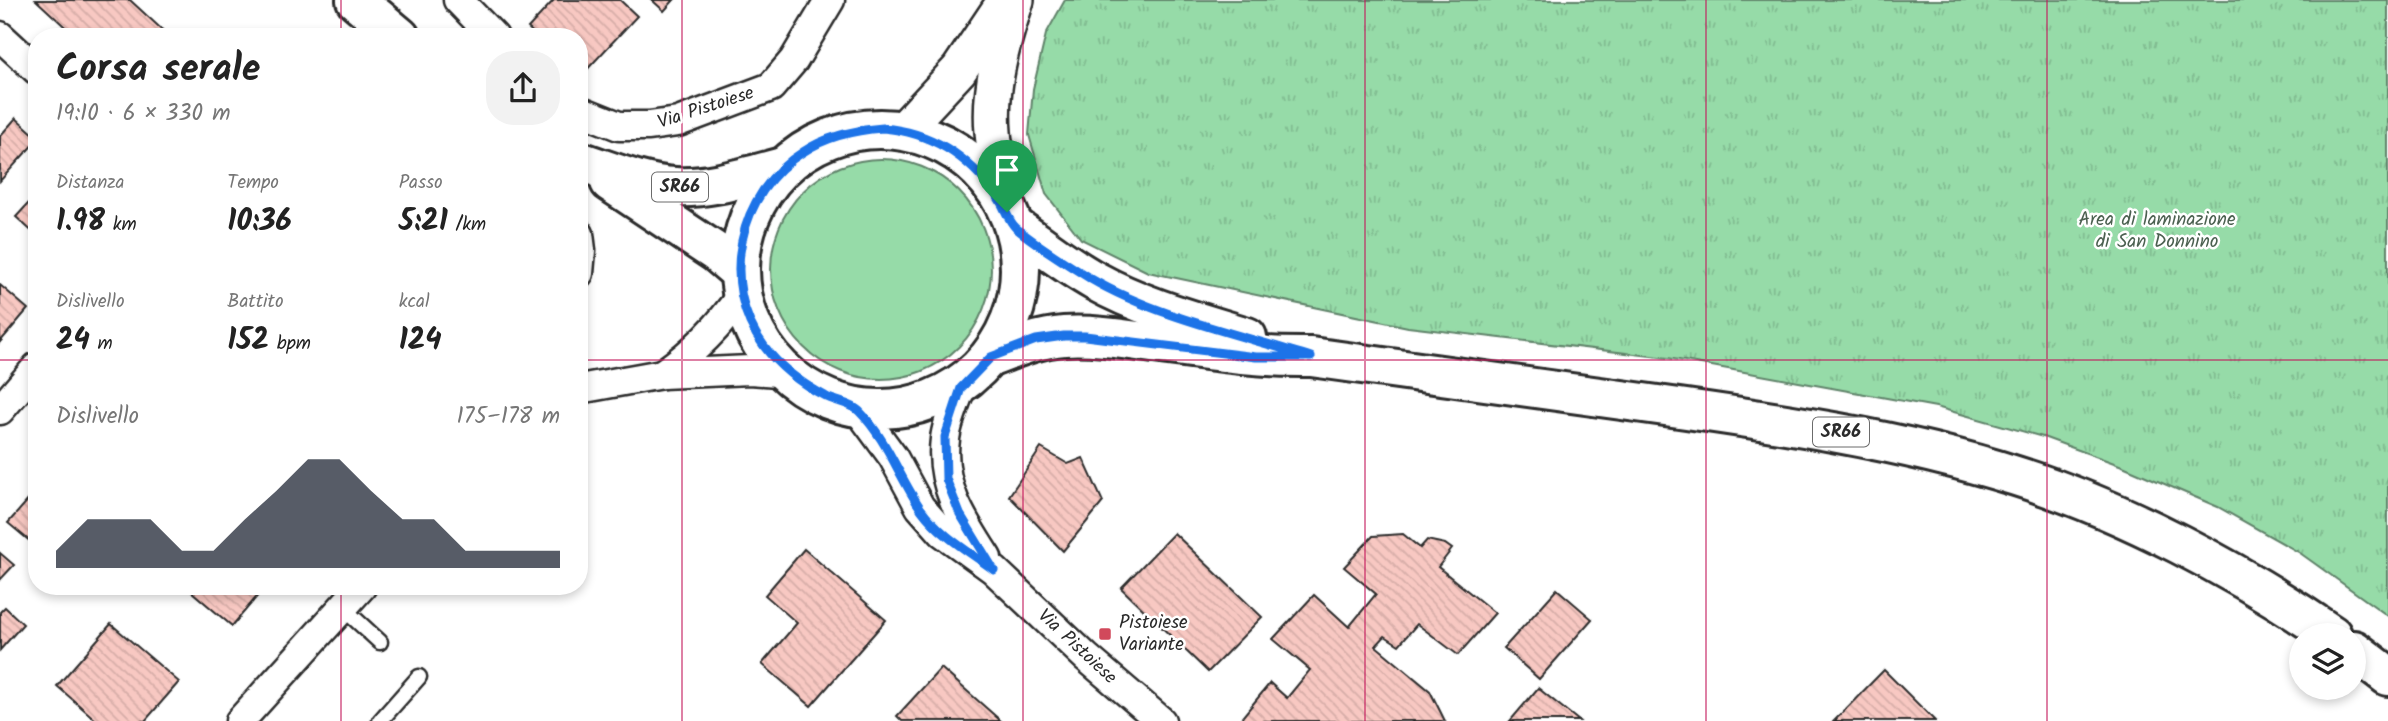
<!DOCTYPE html>
<html lang="it">
<meta charset="utf-8">
<style>
body{margin:0;font-family:Kalam,sans-serif;background:#f2f2f2;color:#222;height:100vh;display:flex;flex-direction:column;font-size:26px;white-space:nowrap}
*{box-sizing:border-box;margin:0}
p{font-size:23px;color:#767676}
.icon{flex:none;width:38px;height:38px;fill:none;stroke:currentColor;stroke-width:2;stroke-linecap:round;stroke-linejoin:round}
.map{position:relative;flex:1;overflow:hidden}
.sheet{position:absolute;left:28px;top:28px;width:560px;height:567px;display:flex;flex-direction:column;background:#fff;border-radius:28px;box-shadow:0 4px 10px #0003}
.sheet>*{flex:none}
.fabs{position:absolute;left:2289px;top:623px;display:grid;gap:14px}
.fabs a{display:grid;place-items:center;width:77px;height:77px;border-radius:50%;background:#fff;box-shadow:0 4px 10px #0003;font-size:35px}
.pin{position:absolute;display:grid;place-items:center;width:60px;height:60px;color:#fff;margin:-72px -30px;border-radius:50% 50% 50% 0;rotate:-45deg;box-shadow:0 0 7px #0007}
.pin .icon{rotate:45deg}
.round{display:grid;place-items:center;flex:none;width:74px;height:74px;border-radius:28px;background:#f2f2f2}
.headline{display:flex;align-items:center;justify-content:space-between;height:119px;padding:0 28px}
h1{font-size:38px;font-weight:600;line-height:52px}
.stats{display:grid;grid-template-columns:repeat(3,1fr);gap:10px;height:119px;padding:7px 28px}
.stats div{display:grid;align-content:center}
.stats b{font-size:30px;font-weight:600}
.stats small{font-size:19px;font-weight:400}
.stats p{font-size:19px}
.chart{height:196px;padding:14px 28px}
.chart p{display:flex;justify-content:space-between}
.chart svg{width:100%;height:126px;margin-top:7px;fill:#111827;opacity:.7}
.map>svg:first-child{display:block}
</style>
<div class="map">
<svg width="2388" height="721" viewBox="0 0 2388 721">
<defs>
<pattern id="park-tufts" width="24" height="20" patternUnits="userSpaceOnUse" patternTransform="scale(1.75)"><rect width="24" height="20" fill="#96dba8"/><path d="M3 7l-1-3M5 7V3M7 7l1-3M15 17l-1-3M17 17v-4M19 17l1-3" fill="none" stroke="#81bc91"/></pattern>
<pattern id="building-back-hatch" width="6" height="6" patternUnits="userSpaceOnUse" patternTransform="scale(1.75)"><rect width="6" height="6" fill="#f8c8c2"/><path d="M-1 5l2 2M0 0l6 6M5-1l2 2" fill="none" stroke="#d5aca7"/></pattern>
</defs>
<rect width="100%" height="100%" fill="#fff"/>
<filter id="ink" filterUnits="userSpaceOnUse"><feTurbulence type="fractalNoise" baseFrequency=".0143" numOctaves="2"/><feDisplacementMap in="SourceGraphic" scale="14" xChannelSelector="R" yChannelSelector="G"/><feConvolveMatrix kernelMatrix="1 2 1 2 8 2 1 2 1" color-interpolation-filters="sRGB"/></filter>
<g filter="url(#ink)">
<circle fill="#96dba8" stroke="#60836a" stroke-width="2" cx="881" cy="269" r="110"/>
<path fill="url(#park-tufts)" stroke="#60836a" stroke-width="2" d="M1065 0H2388V616L2300 553 2218 507 2125 467 2043 437 1936 407 1668 358 1408 327 1148 272 1081 239 1046 194 1029 135 1033 89 1046 34Z"/>
<g fill="url(#building-back-hatch)" stroke="#2b2b2b" stroke-width="2">
<path d="M36 0H130L170 37H76Z"/>
<path d="M554 0H620L637 16 581 76 579 74V37H538L528 28Z"/>
<path d="M652 0H674L664 11Z"/>
<path d="M16 118 37 137V140L0 181V136Z"/>
<path d="M37 194V236L16 217Z"/>
<path d="M0 285 28 309 0 342Z"/>
<path d="M1041 448 1068 464 1083 458 1103 502 1063 551 1009 496Z"/>
<path d="M37 490V547L8 523Z"/>
<path d="M1174 533 1262 617 1208 672 1121 588Z"/>
<path d="M1403 534 1420 548 1427 540 1445 544 1452 549 1438 567 1495 613 1458 655 1417 624 1399 645 1385 636 1376 646 1430 691 1445 721H1239L1270 683 1287 698 1310 670 1273 639 1314 595 1349 627 1376 594 1344 567 1373 536Z"/>
<path d="M804 549 886 620 811 706 762 664 797 623 765 595Z"/>
<path d="M0 553 14 565 0 580Z"/>
<path d="M185 586H266L232 626Z"/>
<path d="M1557 589 1592 619 1539 679 1504 648Z"/>
<path d="M5 607 23 624 0 650V612Z"/>
<path d="M111 624 179 682 145 721H97L57 686Z"/>
<path d="M941 668 1001 721H902L897 716Z"/>
<path d="M1884 670 1935 721H1834Z"/>
<path d="M1538 688 1579 721H1510Z"/>
</g>
<g fill="none" stroke-linecap="round" stroke-linejoin="round">
<g stroke="#2b2b2b" stroke-width="19">
<g id="service">
<path d="M343 608 380 642"/>
<path d="M380 721 419 677"/>
</g>
</g>
<g stroke="#2b2b2b" stroke-width="33">
<g id="minor">
<path d="M458 0 494 37"/>
<path d="M0 36 37 70"/>
<path d="M579 110 619 126H649L678 122 771 87 794 60 830 0"/>
<path d="M579 234 581 250 579 273"/>
<path d="M662 374C694 352 719 328 741 295"/>
<path d="M961 388C955 404 947 422 945 439 939 485 963 521 987 558"/>
<path d="M579 389 662 374 750 370 790 373"/>
<path d="M857 408 893 457 920 507 943 533 994 570 1086 657 1161 721"/>
<path d="M0 410 37 367"/>
<path d="M240 721 362 586"/>
</g>
</g>
<g stroke="#2b2b2b" stroke-width="40">
<g id="tertiary">
<path d="M903 130 959 70 1004 3"/>
<path d="M1007 211C1002 185 995 158 993 132 989 87 1002 43 1016 0"/>
</g>
</g>
<g stroke="#2b2b2b" stroke-width="44">
<g id="primary">
<path d="M356 0 400 37"/>
<circle cx="880" cy="269" r="140"/>
<path d="M579 161C610 171 642 185 675 187 711 189 748 176 783 167"/>
<path d="M610 182 717 253 737 270"/>
<path d="M1014 226C1040 244 1066 265 1095 281 1142 307 1195 321 1247 337"/>
<path d="M991 357C1015 348 1038 338 1064 336 1096 334 1129 340 1161 344 1212 351 1260 358 1311 357 1427 373 1542 389 1658 405 1779 422 1899 439 2016 476 2124 510 2239 571 2332 635"/>
<path d="M2354 650 2388 676"/>
</g>
</g>
<use href="#service" stroke="#fff" stroke-width="14"/>
<use href="#minor" stroke="#fff" stroke-width="28"/>
<use href="#tertiary" stroke="#fff" stroke-width="35"/>
<use href="#primary" stroke="#fff" stroke-width="38"/>
</g>
</g>
<g fill="none" stroke-linecap="round" stroke-linejoin="round" filter="url(#ink)">
<g stroke="#fff" stroke-width="14">
<path id="route" d="M883 128C931 132 969 157 997 196 1004 205 1008 221 1016 228 1038 246 1067 264 1091 279 1154 316 1241 335 1311 357H1256L1085 336H1064L1036 340 991 357 961 388 945 437 946 479 960 514 994 570C968 551 940 535 921 509 899 477 887 439 859 411 851 403 835 402 825 396 802 384 780 368 764 346 718 285 738 192 803 152 827 136 854 130 883 128Z"/>
</g>
<use href="#route" stroke="#1a73e8" stroke-width="9"/>
</g>
<path fill="none" stroke="#c2185b" stroke-width="2" stroke-opacity="0.55" d="M341 0V37M682 0V721M1023 0V721M1365 0V721M1706 0V721M2047 0V721M0 360H37M579 360H2388M341 586V721"/>
<rect fill="#d1495b" stroke="#fff" stroke-width="2.5" x="1098" y="627" width="14" height="14" rx="3.5"/>
<g text-anchor="middle" dominant-baseline="central" stroke-width="5" stroke-linejoin="round" paint-order="stroke">
<g fill="#fff" stroke="#6b6b6b" stroke-width="2">
<rect x="652" y="172.5" width="56" height="29" rx="5"/>
<rect x="1813" y="417.5" width="56" height="29" rx="5"/>
</g>
<g font-size="18" font-weight="bold" fill="#2b2b2b">
<text x="680" y="187">SR66</text>
<text x="1841" y="432">SR66</text>
</g>
<g font-size="19" fill="#2b2b2b" stroke="#fff">
<text transform="translate(706 108) rotate(-18)">Via Pistoiese</text>
<text transform="translate(1077 647) rotate(43)">Via Pistoiese</text>
</g>
<g font-size="19" fill="#4b6050" stroke="#fff">
<text x="2157" y="220">Area di laminazione<tspan x="2157" dy="22">di San Donnino</tspan></text>
</g>
<g font-size="19" fill="#2b2b2b" stroke="#fff" text-anchor="start">
<text x="1119" y="623">Pistoiese<tspan x="1119" dy="22">Variante</tspan></text>
</g>
</g>
</svg>
<div class="fabs">
<a><svg class="icon" aria-label="layers" viewBox="0 0 24 24"><path d="M12 4l9 5-9 5-9-5zM3 14l9 5 9-5"/></svg></a>
</div>
<div class="pin" style="left:1007px;top:212px;background:#1e9e55"><svg class="icon" aria-label="arrive" viewBox="0 0 24 24"><path d="M6 21V4h12l-3 4 3 4H6"/></svg></div>
<section class="sheet">
<div class="headline"><div><h1>Corsa serale</h1><p>19:10 · 6 × 330 m</p></div><a class="round"><svg class="icon" aria-label="share" viewBox="0 0 24 24"><path d="M12 15V3M7 8l5-5 5 5M5 13v7h14v-7"/></svg></a></div>
<div class="stats">
<div><p>Distanza</p><b>1.98<small> km</small></b></div>
<div><p>Tempo</p><b>10:36</b></div>
<div><p>Passo</p><b>5:21<small> /km</small></b></div>
</div>
<div class="stats">
<div><p>Dislivello</p><b>24<small> m</small></b></div>
<div><p>Battito</p><b>152<small> bpm</small></b></div>
<div><p>kcal</p><b>124</b></div>
</div>
<div class="chart"><p><span>Dislivello</span>175–178 m</p>
<svg viewBox="0 0 160 44" preserveAspectRatio="none"><path d="M0 44V38L10 27L20 27L30 27L40 38L50 38L60 27L70 17L80 6L90 6L100 17L110 27L120 27L130 38L140 38L150 38L160 38V44z"/></svg>
</div>
</section>
</div>
